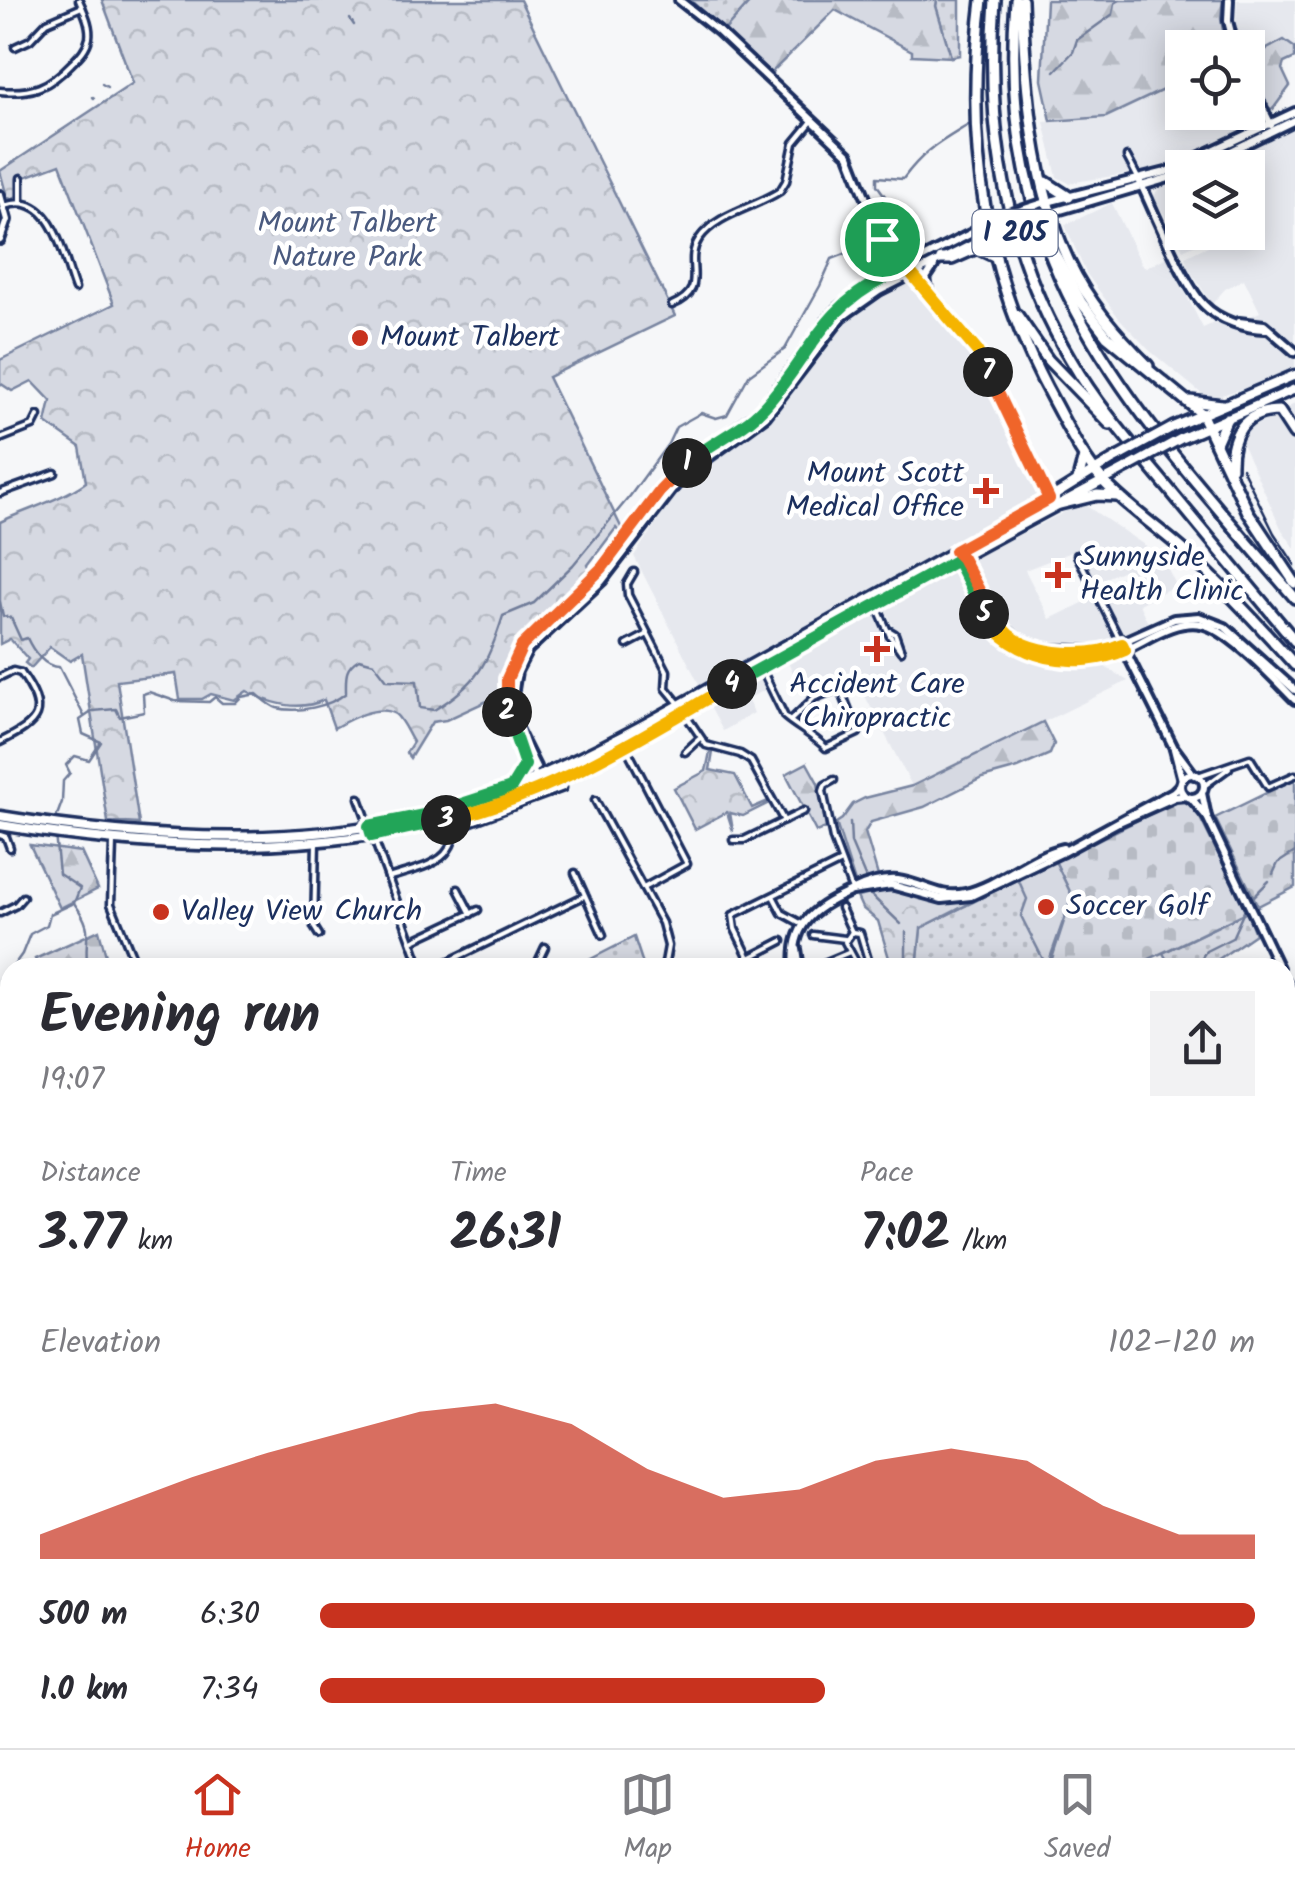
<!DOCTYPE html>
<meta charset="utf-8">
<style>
body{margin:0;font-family:Kalam,sans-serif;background:#f2f2f3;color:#2b2b33;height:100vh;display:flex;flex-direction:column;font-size:38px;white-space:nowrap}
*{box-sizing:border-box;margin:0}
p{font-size:32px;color:#7c7c81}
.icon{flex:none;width:55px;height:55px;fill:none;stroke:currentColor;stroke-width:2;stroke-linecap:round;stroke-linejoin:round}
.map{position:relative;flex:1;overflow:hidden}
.panel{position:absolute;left:0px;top:958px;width:1295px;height:792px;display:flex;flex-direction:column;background:#fff;border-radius:30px 30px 0 0;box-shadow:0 5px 25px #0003}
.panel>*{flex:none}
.fabs{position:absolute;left:1165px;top:30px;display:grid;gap:20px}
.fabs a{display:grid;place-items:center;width:100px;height:100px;border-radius:0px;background:#fff;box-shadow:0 5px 25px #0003;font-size:50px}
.pin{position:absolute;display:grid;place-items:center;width:85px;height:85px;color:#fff;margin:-42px;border:5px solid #fff;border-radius:50%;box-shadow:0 2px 10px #0007}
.km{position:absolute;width:50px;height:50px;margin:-25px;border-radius:50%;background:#222;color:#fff;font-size:28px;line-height:50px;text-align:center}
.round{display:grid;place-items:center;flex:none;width:105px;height:105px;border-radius:0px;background:#f2f2f3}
.overview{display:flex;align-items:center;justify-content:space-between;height:170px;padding:0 40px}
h1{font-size:55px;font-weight:700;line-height:75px}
.stats{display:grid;grid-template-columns:repeat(3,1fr);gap:15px;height:170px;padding:10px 40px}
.stats div{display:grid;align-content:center}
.stats b{font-size:50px;font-weight:700}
.stats small{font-size:28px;font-weight:400}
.stats p{font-size:28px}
.chart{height:280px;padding:20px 40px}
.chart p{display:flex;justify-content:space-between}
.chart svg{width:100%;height:180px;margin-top:10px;fill:#c8321e;opacity:.7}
ul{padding:0 40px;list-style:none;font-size:32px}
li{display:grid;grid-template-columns:160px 120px 1fr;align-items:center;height:75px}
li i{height:25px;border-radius:12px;background:#c8321e}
.tab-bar{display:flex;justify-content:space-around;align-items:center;height:140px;border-top:2px solid #e1e1e2;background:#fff;font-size:28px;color:#7c7c81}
.tab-bar a{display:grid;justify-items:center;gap:5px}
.tab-bar .active{color:#c8321e}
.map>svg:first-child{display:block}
</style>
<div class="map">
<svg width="1295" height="1748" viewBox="0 0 1295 1748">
<defs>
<pattern id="grass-dots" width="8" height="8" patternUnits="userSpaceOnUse" patternTransform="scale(2.5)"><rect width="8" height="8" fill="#d6d9e2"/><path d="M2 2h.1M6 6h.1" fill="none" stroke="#b7bbc4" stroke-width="1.8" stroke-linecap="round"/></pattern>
<pattern id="forest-firs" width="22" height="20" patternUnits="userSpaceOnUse" patternTransform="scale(2.5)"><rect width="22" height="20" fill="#d6d9e2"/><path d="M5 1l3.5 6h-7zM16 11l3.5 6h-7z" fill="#b7bbc4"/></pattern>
<pattern id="cemetery-stones" width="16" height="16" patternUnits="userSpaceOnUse" patternTransform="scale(2.5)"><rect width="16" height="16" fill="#d6d9e2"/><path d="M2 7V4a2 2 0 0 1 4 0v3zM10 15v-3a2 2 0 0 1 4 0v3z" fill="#b7bbc4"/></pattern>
<pattern id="park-crowns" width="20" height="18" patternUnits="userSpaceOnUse" patternTransform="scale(2.5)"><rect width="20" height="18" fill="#d6d9e2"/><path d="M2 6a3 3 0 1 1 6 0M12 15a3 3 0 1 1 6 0" fill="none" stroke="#b7bbc4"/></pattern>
</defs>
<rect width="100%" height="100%" fill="#f6f7f9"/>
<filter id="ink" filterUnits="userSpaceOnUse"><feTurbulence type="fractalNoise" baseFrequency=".01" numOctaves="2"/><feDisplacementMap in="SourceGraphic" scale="20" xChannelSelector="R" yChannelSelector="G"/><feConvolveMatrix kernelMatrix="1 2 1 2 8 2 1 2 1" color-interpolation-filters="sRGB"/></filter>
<g filter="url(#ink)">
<g fill="#e6e8ee" fill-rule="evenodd">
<path d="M1237 0H1295V48L1284 40 1248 59V48L1243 47 1236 26Z"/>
<path d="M1182 73V112H1248V95L1258 121 1157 169 1069 183 1057 177 1044 122 1106 117 1165 89 1172 101 1176 103 1182 96 1175 79Z"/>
<path d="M1295 125V367L1258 384 1208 399 1149 350 1119 318 1086 273 1065 225 1112 203 1142 265 1147 267 1167 257 1203 328 1214 323 1226 327 1260 312 1244 279 1225 289 1212 304 1189 269 1185 257 1224 238 1222 233 1248 232V168L1206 167Z"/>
<path d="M1182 179V232L1219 233 1183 250 1154 196 1159 188Z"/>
<path d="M910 284 972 354 1040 497 700 686 634 556 676 494 702 468 759 430 779 410 843 324 865 306Z"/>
<path d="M1295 403V548L1282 530 1240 439 1249 428 1278 415Z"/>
<path d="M1082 503 1162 557 1176 585 1139 604 1148 623 1101 646 1039 643 1023 638 1007 629 1000 620 972 564V559ZM1079 549 1096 582 1124 570 1126 574 1102 587 1101 594 1050 619 1025 570Z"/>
<path d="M951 572 958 575 986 627 1003 648 1036 661 1102 665 1128 681 912 786 853 673 805 696 785 657 873 612 896 651 904 646 884 608Z"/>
<path d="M759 674 767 689 747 699 754 713 723 731 708 703Z"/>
</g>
<g fill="url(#grass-dots)" stroke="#7884a0" stroke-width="2.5">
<path d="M690 0H752L724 31Z"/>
<path d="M937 0H960V55L951 57 936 6Z"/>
<path d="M1055 861 1049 967 917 968 921 928Z"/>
<path d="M1247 912 1255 934 1207 967H1171L1163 953Z"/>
<path d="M634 937 644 967H593L585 962Z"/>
</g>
<g fill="url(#forest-firs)" stroke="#7884a0" stroke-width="2.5">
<path d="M752 0H937L936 6 951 57 912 55V51L835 10 771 73 724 31Z"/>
<path d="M1046 0H1223L1221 19 1226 47 1182 48V73L1175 79 1182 96 1179 101 1172 102 1165 89 1106 117 1051 121 1042 80Z"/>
<path d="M1284 40 1295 48V58L1284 63 1282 69 1290 86 1273 109 1268 108 1248 59Z"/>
<path d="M1043 722 1054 744 1050 754 1018 768 982 778 924 807 871 822 865 832 878 876 855 883 836 823 842 819 853 804 865 798 912 786Z"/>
<path d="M807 763 818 783 826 828 816 832 786 774Z"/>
<path d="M30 845 81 852 98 889 60 908Z"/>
<path d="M99 930 109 967H38L35 959Z"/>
<path d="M233 1740H414L398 1748H236Z"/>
</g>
<g fill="url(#cemetery-stones)" stroke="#7884a0" stroke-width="2.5">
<path d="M1295 779V887L1258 906 1215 818Z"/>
<path d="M1177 801 1186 802 1197 812 1247 912 1133 967 1049 968 1072 896 1055 861Z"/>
</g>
<g fill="url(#park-crowns)" stroke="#7884a0" stroke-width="2.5">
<path d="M102 0H520L675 316 548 377 622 529 620 533 616 528 588 565 591 573C554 612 505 637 498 696L446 720 432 722 410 758 406 753 413 742C408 734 402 719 395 714 378 703 348 720 334 728L324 700C298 712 271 704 247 691L234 700 211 694 202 699H180L176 674 117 681 139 824 108 822 82 654 70 661 50 647 31 668 25 663 28 659 10 639 0 644V522C29 508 59 501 86 482L80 447 46 423 51 401 32 381 12 391 0 383V360L114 304 60 164 17 180V196L11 199 7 197 0 171 133 83Z"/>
<path d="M710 752H713L710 770 735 775 752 808 768 801 769 803 743 816 730 813 733 831 727 812 695 829 674 788 706 771Z"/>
<path d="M884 891C921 891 939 911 978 899L921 928 917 967 892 968 878 921 862 908 857 897Z"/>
<path d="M10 1147V1274L0 1254V1151Z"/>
</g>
<path fill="#d6d9e2" stroke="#7884a0" stroke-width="2.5" d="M1055 861 1072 896 1047 967 1021 916 1027 899 1018 879Z"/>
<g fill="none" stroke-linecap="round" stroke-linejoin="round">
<g stroke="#707c99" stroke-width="2.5">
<path d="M350 19 354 25"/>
<path d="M1055 71 1073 52 1077 40 1113 14 1115 3 1120 0"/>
<path d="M102 84 107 87"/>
<path d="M93 97 94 98"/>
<path d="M879 217 885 196 877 185V177L903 179C925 149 941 142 973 122"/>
<path d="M0 602 3 616 11 618 21 640 27 638C33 651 44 667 59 667L84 716"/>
<path d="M55 821 62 802 63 781 70 773 66 765 75 756 89 760 101 742 83 734 80 720 93 711 116 709 120 717 144 712 143 694 149 692 175 701 209 702 215 697 222 703H235L241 697 257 694C263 699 270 706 277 708 298 713 329 707 346 693 346 677 344 668 359 659L374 663 387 680 417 681 420 708 434 710C477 684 488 664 503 616L534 603 573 565 630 496 668 444 676 427 701 413 716 418 727 415 749 375 785 349 820 286 832 259 855 250 867 236"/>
<path d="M850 822 851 843 867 881"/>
<path d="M55 834 59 874 80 888 74 903C97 934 82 936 88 968"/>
<path d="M1273 874 1278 863 1295 852"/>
<path d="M869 888 871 895 901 924"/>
<path d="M1252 898 1269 881"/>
<path d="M906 932V956L910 968"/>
<path d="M12 968 22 954 30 934 47 925 50 914 72 904"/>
<path d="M1195 968 1206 951 1232 938 1246 907"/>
<path d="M0 979 10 970"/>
<path d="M0 1159 10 1156"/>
<path d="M0 1213 9 1243 0 1270"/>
<path d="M0 1310 10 1326"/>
<path d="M0 1371 10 1363"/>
</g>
<g stroke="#1b2f5e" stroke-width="11">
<g id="street">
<path d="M15 47 30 40 47 22 82 7"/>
<path d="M0 91C32 94 49 87 71 64 78 57 87 49 89 38 91 25 84 12 79 0"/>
<path d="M1127 157 1139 180"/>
<path d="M21 201V178"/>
<path d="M4 206C53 189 62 255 75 289"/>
<path d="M672 305C711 289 682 264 699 239 716 214 756 207 780 191L786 181 794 143 813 120"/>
<path d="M0 439 33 426 38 416"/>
<path d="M0 493 55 473"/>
<path d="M1077 555 1122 644"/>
<path d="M634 572 627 584 628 595 667 671 666 688 680 705"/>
<path d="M876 604 890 636 901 651"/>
<path d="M890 631 895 634 901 651"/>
<path d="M627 645 648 634"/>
<path d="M762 670 785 717C798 728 813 735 826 748L858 733 840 688 814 698 790 721"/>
<path d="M0 677 13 671 21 673"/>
<path d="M685 714 706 745 740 754 751 761 784 821"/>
<path d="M0 742C40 722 49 713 21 673"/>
<path d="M626 747 687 864 645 887"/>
<path d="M685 752 699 739"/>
<path d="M1198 776 1250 758 1268 787 1295 775"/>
<path d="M834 780 825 785 823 791 833 839 852 890"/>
<path d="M1203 787 1229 768"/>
<path d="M359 798 421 968"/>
<path d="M595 800 662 923 668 946 664 968"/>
<path d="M0 835 6 837 10 848"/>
<path d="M733 840H744L804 811"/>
<path d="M316 842 314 927 319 935"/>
<path d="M113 843 111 904 137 968"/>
<path d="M575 873 603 935"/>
<path d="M388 878C404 872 439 866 448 850 456 839 452 831 466 824L563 788"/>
<path d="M458 889 471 914"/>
<path d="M773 896 782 913 804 925"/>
<path d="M841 908 852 932"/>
<path d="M0 913 16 905 23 897"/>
<path d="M852 932 860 933 869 963 862 968"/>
<path d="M852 932 845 942 859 968"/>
<path d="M813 935 845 939"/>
<path d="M414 940 478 910"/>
<path d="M751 957 782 941"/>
<path d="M435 968 584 896"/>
<path d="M535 968 545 947"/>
<path d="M754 968 735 929 733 915 841 862"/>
<path d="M812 968 850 952"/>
<path d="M0 1041 10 1036"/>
<path d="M1285 1065 1295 1060"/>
<path d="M1285 1171 1295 1166"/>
<path d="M1285 1288 1295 1293"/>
<path d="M1285 1346 1295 1349"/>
<path d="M1285 1407 1295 1405"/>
<path d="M1285 1458 1295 1455"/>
<path d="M0 1571 10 1564"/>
<path d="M0 1628H10"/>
<path d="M646 1740 650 1748"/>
<path d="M868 1740 872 1748"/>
<path d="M1101 1740 1105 1748"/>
<path d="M131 1741 132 1740"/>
<path d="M0 1747 14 1740"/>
</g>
</g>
<g stroke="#1b2f5e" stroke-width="14">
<g id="secondary">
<path d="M679 0 718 31 849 155 882 239 977 351 1049 499"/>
<path d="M1229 0 1228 21 1235 48"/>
<path d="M1248 78 1271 125"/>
<path d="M1196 168 1295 120"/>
<path d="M1139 180C1154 211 1183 284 1204 305 1218 320 1248 330 1268 329"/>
<path d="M0 195 7 220 0 240"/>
<path d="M1043 203 1166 172 1295 112"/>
<path d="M1050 213 1182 174"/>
<path d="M886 250 891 266 887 276"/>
<path d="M928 290 926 278 934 266"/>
<path d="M1239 322 1264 325 1295 352"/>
<path d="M958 554 998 623 1026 645 1049 649 1102 651 1174 619 1199 617 1225 627 1295 690"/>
<path d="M956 555C960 569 968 583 975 596 998 640 1012 653 1062 657 1080 658 1098 661 1115 654 1143 644 1170 619 1201 624 1229 629 1274 679 1295 700"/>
<path d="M1125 650 1174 748 1194 775"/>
<path d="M1174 749 1182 780"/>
<path d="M536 767 517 729 512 702 517 671 528 650 602 581 683 476 766 416 842 317 879 291 1000 230"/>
<circle cx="1192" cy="786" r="12"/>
<path d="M542 788 516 740 507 714V679L522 646 603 568 678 470 763 408 825 323 840 306 874 283 1009 214"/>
<path d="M1202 793 1207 817 1279 968"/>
<path d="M1192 799 1207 817"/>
<path d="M1119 822 1175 797 1186 796"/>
<path d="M852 891 891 885 942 899 971 896 1061 853 1173 792 1180 785"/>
<path d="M797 949 800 968"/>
<path d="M795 968C790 921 818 906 854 890 868 883 883 879 898 880 922 883 940 899 965 893 1000 885 1029 856 1063 848"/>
<path d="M1285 981 1295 1003"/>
<path d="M1285 1025 1295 1023"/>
<path d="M1285 1723 1295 1718"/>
<path d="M174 1740 177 1748"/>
<path d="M676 1748 692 1740"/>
</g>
</g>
<g stroke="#1b2f5e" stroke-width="15">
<g id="primary">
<path d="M1173 427 1295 375"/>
<path d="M1182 438 1295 389"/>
<path d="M514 785 524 770V758"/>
<path d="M0 816C128 837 271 847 399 821 530 795 641 726 756 662 853 607 950 555 1047 500 1071 486 1094 470 1118 457"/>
<path d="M0 825C151 850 309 857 458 817 569 787 663 723 762 667 883 599 1005 533 1127 468"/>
</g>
</g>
<g stroke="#1b2f5e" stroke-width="16">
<g id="highway">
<path d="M982 0C964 145 984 276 1055 404 1069 430 1083 459 1103 481 1129 509 1162 530 1190 556 1227 590 1261 627 1295 665"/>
<path d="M995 0C985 127 1005 250 1071 360 1098 407 1134 447 1168 488 1210 539 1252 590 1295 641"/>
<path d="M1016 0C994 270 1132 408 1295 598"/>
<path d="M1022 0C1025 85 1033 185 1069 262 1088 302 1117 335 1148 366"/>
<path d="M1046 182 1069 197"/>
<path d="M1051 247 1081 302 1107 336 1201 413 1248 512 1295 583"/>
<path d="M941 259H952L977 248 996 257"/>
<path d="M1017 315 1048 360 1110 424"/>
<path d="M1190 401 1222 405"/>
<path d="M1216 443 1227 418"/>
<path d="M1231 468C1230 436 1243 411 1279 411L1294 434"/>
<path d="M1078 480 1084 457"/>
<path d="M1060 504 1097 495 1117 496"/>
</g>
</g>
<use href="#street" stroke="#fff" stroke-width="4"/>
<use href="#secondary" stroke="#fff" stroke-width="6"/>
<use href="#primary" stroke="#fff" stroke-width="8"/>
<use href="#highway" stroke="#fff" stroke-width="9"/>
<path stroke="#1b2f5e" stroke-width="2.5" d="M1242 468 1274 533 1295 565"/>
<g stroke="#1b2f5e" stroke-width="14" stroke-linecap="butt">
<g id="secondary-bridge">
<path d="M1009 214 1043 203"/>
<path d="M1000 230 1046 214"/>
</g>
</g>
<g stroke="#1b2f5e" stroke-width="15" stroke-linecap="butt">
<g id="primary-bridge">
<path d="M1118 457 1173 427"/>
<path d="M1127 468 1182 438"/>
</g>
</g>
<use href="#secondary-bridge" stroke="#fff" stroke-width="6"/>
<use href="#primary-bridge" stroke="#fff" stroke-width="8"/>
</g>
</g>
<g fill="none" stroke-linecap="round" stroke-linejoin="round" filter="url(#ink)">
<g stroke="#fff" stroke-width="20">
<path id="split-1" d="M687 463C711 442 742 431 764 407 810 357 819 310 886 277L890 263 882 239"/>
</g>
<g stroke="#fff" stroke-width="20">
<path id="split-2" d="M507 712V679L522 646 602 568 660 491 687 463"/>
</g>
<g stroke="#fff" stroke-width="20">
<path id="split-3" d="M446 820 372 836 369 826 434 813 511 788 525 765 507 712"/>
</g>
<g stroke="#fff" stroke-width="20">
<path id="split-4" d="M446 820C551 795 640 737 732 684"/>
</g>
<g stroke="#fff" stroke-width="20">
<path id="split-5" d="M732 684 957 560 984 614"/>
</g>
<g stroke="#fff" stroke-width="20">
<path id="split-6" d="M984 614C1011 660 1078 671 1125 650L1122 644C1092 658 1036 656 1009 635 1001 628 995 618 989 609"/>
</g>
<g stroke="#fff" stroke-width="20">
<path id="split-7" d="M988 372 1049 499 955 551 962 558 989 609"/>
</g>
<g stroke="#fff" stroke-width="20">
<path id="split-8" d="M882 239 977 351 988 372"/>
</g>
<use href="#split-1" stroke="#22a559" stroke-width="12"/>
<use href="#split-2" stroke="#f0652b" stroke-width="12"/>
<use href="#split-3" stroke="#22a559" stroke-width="12"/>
<use href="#split-4" stroke="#f5b400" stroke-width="12"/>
<use href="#split-5" stroke="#22a559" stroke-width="12"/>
<use href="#split-6" stroke="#f5b400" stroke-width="12"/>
<use href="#split-7" stroke="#f0652b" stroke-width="12"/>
<use href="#split-8" stroke="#f5b400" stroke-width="12"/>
</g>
<g fill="#c8321e" stroke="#fff" stroke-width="4">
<circle cx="360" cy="338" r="10"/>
<path d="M981 476h10v10h10v10h-10v10h-10v-10h-10v-10h10z"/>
<path d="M1053 560h10v10h10v10h-10v10h-10v-10h-10v-10h10z"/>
<path d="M872 634h10v10h10v10h-10v10h-10v-10h-10v-10h10z"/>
<circle cx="1046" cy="907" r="10"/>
<circle cx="161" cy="912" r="10"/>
</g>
<g text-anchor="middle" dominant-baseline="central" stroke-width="9" stroke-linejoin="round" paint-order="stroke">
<rect fill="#fff" stroke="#5f6d8e" stroke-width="2.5" x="972.5" y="210" width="85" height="46" rx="8"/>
<g font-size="28" font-weight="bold" fill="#1b2f5e">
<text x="1015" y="233">I 205</text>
</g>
<g font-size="30" fill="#4a5a7f" stroke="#fff">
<text x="347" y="224">Mount Talbert<tspan x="347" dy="34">Nature Park</tspan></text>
</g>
<g font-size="30" fill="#1b2f5e" stroke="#fff" text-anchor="start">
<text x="380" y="338">Mount Talbert</text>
<text x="964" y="474" text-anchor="end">Mount Scott<tspan x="964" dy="34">Medical Office</tspan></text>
<text x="1080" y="558">Sunnyside<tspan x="1080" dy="34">Health Clinic</tspan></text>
<text x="877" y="685" text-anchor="middle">Accident Care<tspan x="877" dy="34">Chiropractic</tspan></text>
<text x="1066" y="907">Soccer Golf</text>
<text x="181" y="912">Valley View Church</text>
</g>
</g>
</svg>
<div class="fabs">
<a><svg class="icon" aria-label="locate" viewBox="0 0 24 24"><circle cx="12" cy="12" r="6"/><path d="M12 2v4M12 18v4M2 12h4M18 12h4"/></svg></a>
<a><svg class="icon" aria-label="layers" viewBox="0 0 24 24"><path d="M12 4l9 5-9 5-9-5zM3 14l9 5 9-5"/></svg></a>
</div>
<div class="pin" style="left:882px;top:239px;background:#1e9e55"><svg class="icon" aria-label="arrive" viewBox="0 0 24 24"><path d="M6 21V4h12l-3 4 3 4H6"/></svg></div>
<b class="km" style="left:687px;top:463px">1</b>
<b class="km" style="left:507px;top:712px">2</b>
<b class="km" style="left:446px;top:820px">3</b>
<b class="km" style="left:732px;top:684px">4</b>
<b class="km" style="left:984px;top:614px">5</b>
<b class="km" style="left:988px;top:372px">7</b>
<section class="panel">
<div class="overview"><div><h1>Evening run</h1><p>19:07</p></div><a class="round"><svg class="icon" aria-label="share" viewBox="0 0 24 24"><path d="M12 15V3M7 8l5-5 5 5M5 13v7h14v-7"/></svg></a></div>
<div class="stats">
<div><p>Distance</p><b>3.77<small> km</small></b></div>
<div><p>Time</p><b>26:31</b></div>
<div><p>Pace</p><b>7:02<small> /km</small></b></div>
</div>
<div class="chart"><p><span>Elevation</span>102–120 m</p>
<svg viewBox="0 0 160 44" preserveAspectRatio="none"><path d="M0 44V38L10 31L20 24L30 18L40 13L50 8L60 6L70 11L80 22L90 29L100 27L110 20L120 17L130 20L140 31L150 38L160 38V44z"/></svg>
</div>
<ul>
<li><b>500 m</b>6:30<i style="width:100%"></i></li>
<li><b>1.0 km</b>7:34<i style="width:54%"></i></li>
</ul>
</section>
</div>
<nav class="tab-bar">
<a class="active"><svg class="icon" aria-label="home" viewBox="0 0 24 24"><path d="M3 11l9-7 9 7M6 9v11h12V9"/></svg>Home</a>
<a><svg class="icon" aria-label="map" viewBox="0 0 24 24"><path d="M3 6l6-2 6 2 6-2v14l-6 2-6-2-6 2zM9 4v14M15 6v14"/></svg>Map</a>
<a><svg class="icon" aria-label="saved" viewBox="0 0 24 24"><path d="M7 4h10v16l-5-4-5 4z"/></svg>Saved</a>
</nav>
